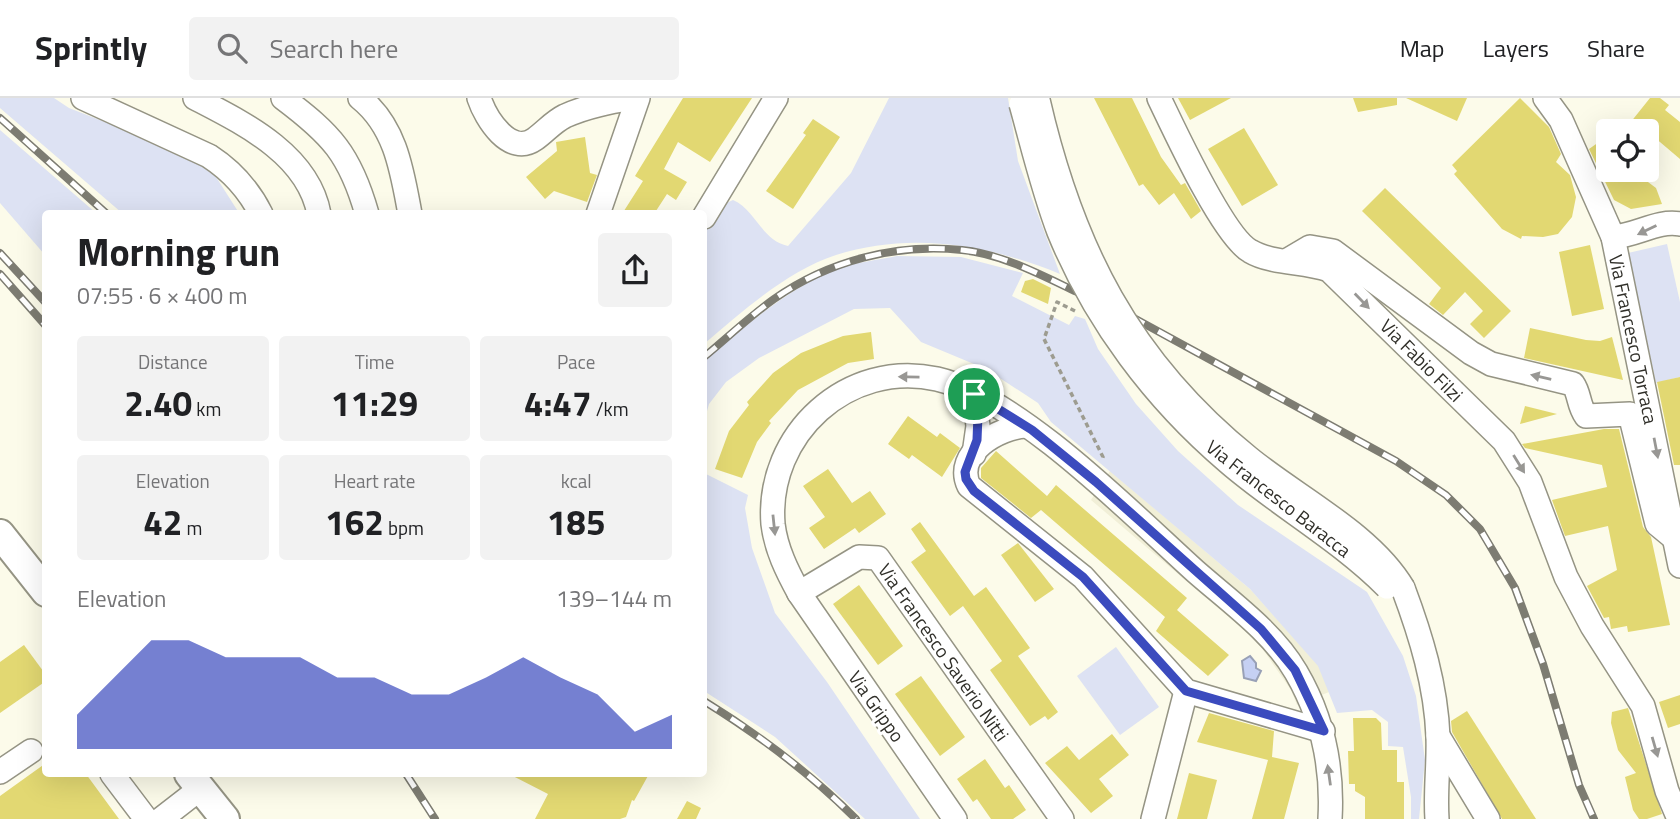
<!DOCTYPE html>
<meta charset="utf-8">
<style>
body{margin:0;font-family:"Titillium Web",sans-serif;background:#f2f2f2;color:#202124;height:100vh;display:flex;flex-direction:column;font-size:26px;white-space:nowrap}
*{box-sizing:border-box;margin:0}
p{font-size:23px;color:#757577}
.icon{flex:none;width:38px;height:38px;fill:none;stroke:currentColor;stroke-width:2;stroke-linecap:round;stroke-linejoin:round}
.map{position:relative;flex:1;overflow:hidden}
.panel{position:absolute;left:42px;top:112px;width:665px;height:567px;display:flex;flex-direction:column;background:#fff;border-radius:7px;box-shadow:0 7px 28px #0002}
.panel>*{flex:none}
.tools{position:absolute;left:1596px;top:21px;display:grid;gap:14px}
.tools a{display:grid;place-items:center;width:63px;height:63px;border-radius:7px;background:#fff;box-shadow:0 7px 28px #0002;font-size:35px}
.pin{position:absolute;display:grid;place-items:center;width:60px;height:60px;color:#fff;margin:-30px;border:4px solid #fff;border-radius:50%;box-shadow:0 2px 7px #0007}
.round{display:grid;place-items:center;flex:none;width:74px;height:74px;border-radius:7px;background:#f2f2f2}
.headline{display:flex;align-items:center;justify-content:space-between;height:119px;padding:0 35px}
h1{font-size:38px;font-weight:700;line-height:52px}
.metrics{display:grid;grid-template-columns:repeat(3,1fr);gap:10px;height:119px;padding:7px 35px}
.metrics div{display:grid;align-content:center;border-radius:7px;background:#f2f2f2;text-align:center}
.metrics b{font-size:35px;font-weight:700}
.metrics small{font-size:19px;font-weight:400}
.metrics p{font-size:19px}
.chart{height:196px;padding:14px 35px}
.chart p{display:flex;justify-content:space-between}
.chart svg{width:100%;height:126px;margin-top:7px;fill:#3b4bbe;opacity:.7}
header{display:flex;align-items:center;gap:42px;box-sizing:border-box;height:98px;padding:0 35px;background:#fff;border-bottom:2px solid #e0e0e0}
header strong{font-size:33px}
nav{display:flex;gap:38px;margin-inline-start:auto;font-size:24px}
.search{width:490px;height:63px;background:#f2f2f2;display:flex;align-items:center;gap:18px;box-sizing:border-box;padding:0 24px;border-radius:7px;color:#757577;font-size:26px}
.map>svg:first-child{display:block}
</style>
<header>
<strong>Sprintly</strong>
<div class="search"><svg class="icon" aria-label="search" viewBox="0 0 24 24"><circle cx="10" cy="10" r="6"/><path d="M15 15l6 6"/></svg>Search here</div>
<nav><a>Map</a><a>Layers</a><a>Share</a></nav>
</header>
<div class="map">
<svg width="1680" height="721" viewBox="0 0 1680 721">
<rect width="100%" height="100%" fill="#fcfbea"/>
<path fill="#f1efd7" d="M1110 373 1250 491 1319 568 1329 594 1297 607 1291 592 1257 543 1091 402Z"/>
<g fill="#dde2f3">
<path d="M0 0H54L69 10 141 38 211 71 239 115H122L0 10Z"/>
<path d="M889 0H1008L1018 63 1060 176C989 147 912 133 836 157 787 173 743 213 704 246V135L722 107 733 102C756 112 761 142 788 148L851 75Z"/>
<path d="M0 32 96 115 46 116 45 157 0 105Z"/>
<path d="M1667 146 1680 204V279L1656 285 1628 155Z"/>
<path d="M897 158 961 159 1023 175 1012 198 1069 227 1075 218 1085 221 1098 251 1136 306 1178 353 1238 407 1367 494 1403 558 1416 598 1425 662 1419 721H1411V699L1403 649 1388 648V624L1372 612 1337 615 1318 568 1250 491 1051 324 1038 305 986 271 921 244 890 210 854 211 759 260 726 284 709 306 704 324V263C745 229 787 190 838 171 856 164 878 162 897 158Z"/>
<path d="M704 375 748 397 745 410 752 450 775 515 827 584 920 721H865L775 639 704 593Z"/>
<path d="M1116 549 1159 609 1120 637 1077 578Z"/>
</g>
<path fill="#c5d0f3" stroke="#98a0b6" stroke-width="2" d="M1250 558 1256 565V570L1261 573 1256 583 1244 580 1242 563Z"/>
<g fill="#e2d872">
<path d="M683 0H752L710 64 678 44 664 71 687 84 676 102 667 96 654 116H622L643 83 635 78Z"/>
<path d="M1094 0H1132L1161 59 1181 87 1185 85 1201 113 1191 121 1174 95 1159 107 1143 86 1139 88Z"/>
<path d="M1178 0H1231L1190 22Z"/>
<path d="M1353 0H1397V7L1358 14Z"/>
<path d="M1406 0H1467L1457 23Z"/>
<path d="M1520 0 1549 29 1561 56 1556 64 1570 77 1576 99 1572 119 1558 136 1543 139 1522 138 1521 141 1502 131 1454 76 1457 73 1452 67Z"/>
<path d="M1650 0H1660L1669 7 1665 12 1680 24V61L1647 33H1640L1630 25Z"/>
<path d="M813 21 840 39 793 111 766 93 806 37 803 35Z"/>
<path d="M1244 30 1278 87 1242 108 1208 51Z"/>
<path d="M585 39 590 75 597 77 587 104 554 93 545 101 526 79 557 53 556 44Z"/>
<path d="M1599 44 1608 51V72H1632L1656 90 1662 106 1631 111 1614 102 1589 51Z"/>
<path d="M1385 90 1511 213 1484 240 1470 226 1483 213 1465 194 1443 217 1429 206 1441 190 1362 113Z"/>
<path d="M1590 147 1604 211 1572 218 1559 154Z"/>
<path d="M1033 181 1051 190 1048 206 1021 194 1025 183Z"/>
<path d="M1530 230 1586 242 1600 243 1612 239 1623 282 1524 260Z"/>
<path d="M871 234 874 261 848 265 798 292 769 323 771 325 757 344 742 380 715 371 729 333 749 307 747 304 773 275 801 255 843 238Z"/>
<path d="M1680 279V367H1674L1657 284Z"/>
<path d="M1525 308 1557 316 1520 326Z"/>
<path d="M908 318 937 339 940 335 960 350 942 379 912 357 909 361 888 346Z"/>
<path d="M1604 331H1619L1643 429 1651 439 1670 527 1628 534 1627 528 1611 531 1609 519 1604 520 1587 488 1617 472 1608 428 1565 438 1552 402 1607 389 1602 367 1525 350 1522 346Z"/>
<path d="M996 353 1047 398 1056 387 1187 500 1177 512 1229 557 1208 578 1156 533 1165 519 1041 412 1031 420 981 380V370Z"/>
<path d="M828 371 852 405 870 393 886 416 859 435 855 430 824 451 809 430 825 419 803 388Z"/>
<path d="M920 424 974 498 986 489 1030 550 1018 558 1058 614 1048 622 1045 618 1030 628 990 572 1002 563 963 508 950 518 911 464 926 453 911 431Z"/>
<path d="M1018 445 1054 491 1035 504 1001 457Z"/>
<path d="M859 487 903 548 878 567 833 506Z"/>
<path d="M24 547 46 577V583L0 615V564Z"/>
<path d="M921 578 965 639 940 658 895 596Z"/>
<path d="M1680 597V626L1668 630 1659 604Z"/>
<path d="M1628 610 1662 716 1647 721H1639L1633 712 1625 679 1636 675 1618 652 1611 625 1612 614Z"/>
<path d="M1467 613 1536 721H1502L1452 634 1451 623Z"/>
<path d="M1209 615 1274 633 1272 659 1299 665 1284 721H1252L1268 662 1197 644Z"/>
<path d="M1353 620H1376L1381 625 1382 652H1397V684H1404V721H1365V699L1355 693V686H1349L1348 653H1354Z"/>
<path d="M1112 636 1129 657 1099 681 1113 698 1091 715 1045 665 1067 648 1079 662Z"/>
<path d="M985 661 1005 690 1009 687 1026 712 1013 721H991L977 701 973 704 957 681Z"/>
<path d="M46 665V676H86L119 721H0V698Z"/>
<path d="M1189 675 1217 682 1207 721H1177Z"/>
<path d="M509 676H649L634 703 632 702 626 719 620 721H535L548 696Z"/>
<path d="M687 703 701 710 696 721H677Z"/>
</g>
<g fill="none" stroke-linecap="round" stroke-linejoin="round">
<g stroke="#959484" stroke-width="26">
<g id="minor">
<path d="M83 0 209 58C232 73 249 92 261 116"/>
<path d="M195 0C243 25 308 56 319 116"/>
<path d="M283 0C331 36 350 56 367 116"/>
<path d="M360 0C396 29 402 73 410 116"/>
<path d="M479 0C486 21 510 59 535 41 546 33 553 24 565 18 587 8 610 4 633 0"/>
<path d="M1159 0C1174 31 1223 138 1250 153 1272 166 1304 163 1329 172L1504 343 1530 384 1566 479 1592 528 1643 608 1667 693 1679 721"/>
<path d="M1545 0 1561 22 1613 139 1680 468"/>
<path d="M598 116 638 0"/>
<path d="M704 119 776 0"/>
<path d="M1613 139C1638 137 1657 122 1680 126"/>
<path d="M1288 162 1310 149 1333 153 1471 255 1491 266 1573 286C1580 296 1578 307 1586 318L1630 316 1657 426 1674 440"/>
<path d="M1026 328C1000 329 953 355 969 388L1083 479 1186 593 1323 633"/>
<path d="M974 356 978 328 974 296"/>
<path d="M1403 490C1421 538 1436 587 1438 639 1439 666 1435 694 1437 721"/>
<path d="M799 495 859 459 878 460 1062 721"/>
<path d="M1438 638 1488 721"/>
<path d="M0 674 31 653"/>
<path d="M112 676 146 721"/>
<path d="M161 721 201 690"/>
<path d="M955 721 799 495C787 473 776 451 773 426 766 336 848 261 937 281 1018 300 1132 416 1195 473 1229 503 1273 534 1296 574 1323 620 1333 668 1330 721"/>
<path d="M1153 721 1186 593"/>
</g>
</g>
<g stroke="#959484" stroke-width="32">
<g id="major">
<path d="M0 436 46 494"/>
<path d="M189 676 225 721"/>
</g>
</g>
<path stroke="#9d9c90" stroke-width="3.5" stroke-dasharray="5 3.5" stroke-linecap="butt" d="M1075 213 1057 204 1044 241 1103 359 1102 363"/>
<use href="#minor" stroke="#fff" stroke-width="23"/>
<use href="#major" stroke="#fff" stroke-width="28"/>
<g stroke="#7d7c72" stroke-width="8">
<g id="rail">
<path d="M0 20 107 116"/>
<path d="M0 155 46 205"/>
<path d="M0 176 46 228"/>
<path d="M1130 218 1396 363 1446 397 1480 431 1515 490 1543 566 1579 687 1594 721"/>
<path d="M704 259C727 240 750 218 774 201 828 163 896 145 962 152 1002 156 1041 177 1077 194"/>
<path d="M704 603C759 637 810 675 856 721"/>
<path d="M406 676 435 721"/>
</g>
</g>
<use href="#rail" stroke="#fff" stroke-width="5" stroke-dasharray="16" stroke-linecap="butt"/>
<g stroke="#959484" stroke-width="26" stroke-linecap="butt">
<g id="minor-bridge">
<path d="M1038 2C1072 150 1129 263 1249 360 1298 400 1371 436 1403 490"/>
<path d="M1021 6C1033 49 1043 92 1059 134 1095 222 1155 302 1228 364 1279 408 1339 441 1387 489"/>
</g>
</g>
<use href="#minor-bridge" stroke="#fff" stroke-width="23"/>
</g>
<defs><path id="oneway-solid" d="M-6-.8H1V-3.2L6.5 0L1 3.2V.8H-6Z" transform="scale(1.75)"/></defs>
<g fill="#989794">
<use href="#oneway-solid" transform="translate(1647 132) rotate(154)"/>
<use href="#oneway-solid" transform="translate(1362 203) rotate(46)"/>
<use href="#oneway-solid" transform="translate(909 279) rotate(-179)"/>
<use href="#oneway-solid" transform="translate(1541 279) rotate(-167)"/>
<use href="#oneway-solid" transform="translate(1656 350) rotate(79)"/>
<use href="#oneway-solid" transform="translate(1519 366) rotate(58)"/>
<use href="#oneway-solid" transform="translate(774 427) rotate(84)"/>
<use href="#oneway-solid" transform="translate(1655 649) rotate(74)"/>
<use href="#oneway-solid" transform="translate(1329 677) rotate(-98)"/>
</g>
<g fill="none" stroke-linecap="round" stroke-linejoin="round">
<g stroke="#fff" stroke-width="14">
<path id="route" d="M974 296 1032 332 1096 384 1261 531 1295 572 1324 633 1186 593 1083 479 974 393 966 381 965 374 977 342 978 317Z"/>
</g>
<use href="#route" stroke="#3b4bbe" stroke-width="9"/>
</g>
<g text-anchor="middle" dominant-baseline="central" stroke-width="6" stroke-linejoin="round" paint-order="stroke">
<g font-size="19" fill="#302f29" stroke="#fff">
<text transform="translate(1634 241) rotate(78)">Via Francesco Torraca</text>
<text transform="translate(1422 262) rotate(45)">Via Fabio Filzi</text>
<text transform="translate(1279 400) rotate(38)">Via Francesco Baracca</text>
<text transform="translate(944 554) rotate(55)">Via Francesco Saverio Nitti</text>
<text transform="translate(877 608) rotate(55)">Via Grippo</text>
</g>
</g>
</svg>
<div class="tools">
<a><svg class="icon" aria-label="locate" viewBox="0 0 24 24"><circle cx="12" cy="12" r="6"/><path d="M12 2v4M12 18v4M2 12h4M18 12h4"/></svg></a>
</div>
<div class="pin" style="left:974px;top:296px;background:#1e9e55"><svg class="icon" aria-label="arrive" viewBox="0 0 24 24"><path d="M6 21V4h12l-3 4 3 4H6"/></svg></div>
<section class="panel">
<div class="headline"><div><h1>Morning run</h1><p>07:55 · 6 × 400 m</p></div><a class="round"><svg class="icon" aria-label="share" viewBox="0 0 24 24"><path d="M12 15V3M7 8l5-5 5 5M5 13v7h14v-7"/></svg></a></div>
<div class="metrics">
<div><p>Distance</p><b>2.40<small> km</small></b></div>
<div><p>Time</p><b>11:29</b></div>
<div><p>Pace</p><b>4:47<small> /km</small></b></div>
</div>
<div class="metrics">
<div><p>Elevation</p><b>42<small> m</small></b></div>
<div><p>Heart rate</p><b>162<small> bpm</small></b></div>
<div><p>kcal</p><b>185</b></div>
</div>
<div class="chart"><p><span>Elevation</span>139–144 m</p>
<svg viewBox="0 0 160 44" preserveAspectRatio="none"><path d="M0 44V32L10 19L20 6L30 6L40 12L50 12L60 12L70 19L80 19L90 25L100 25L110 19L120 12L130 19L140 25L150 38L160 32V44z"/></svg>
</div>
</section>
</div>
